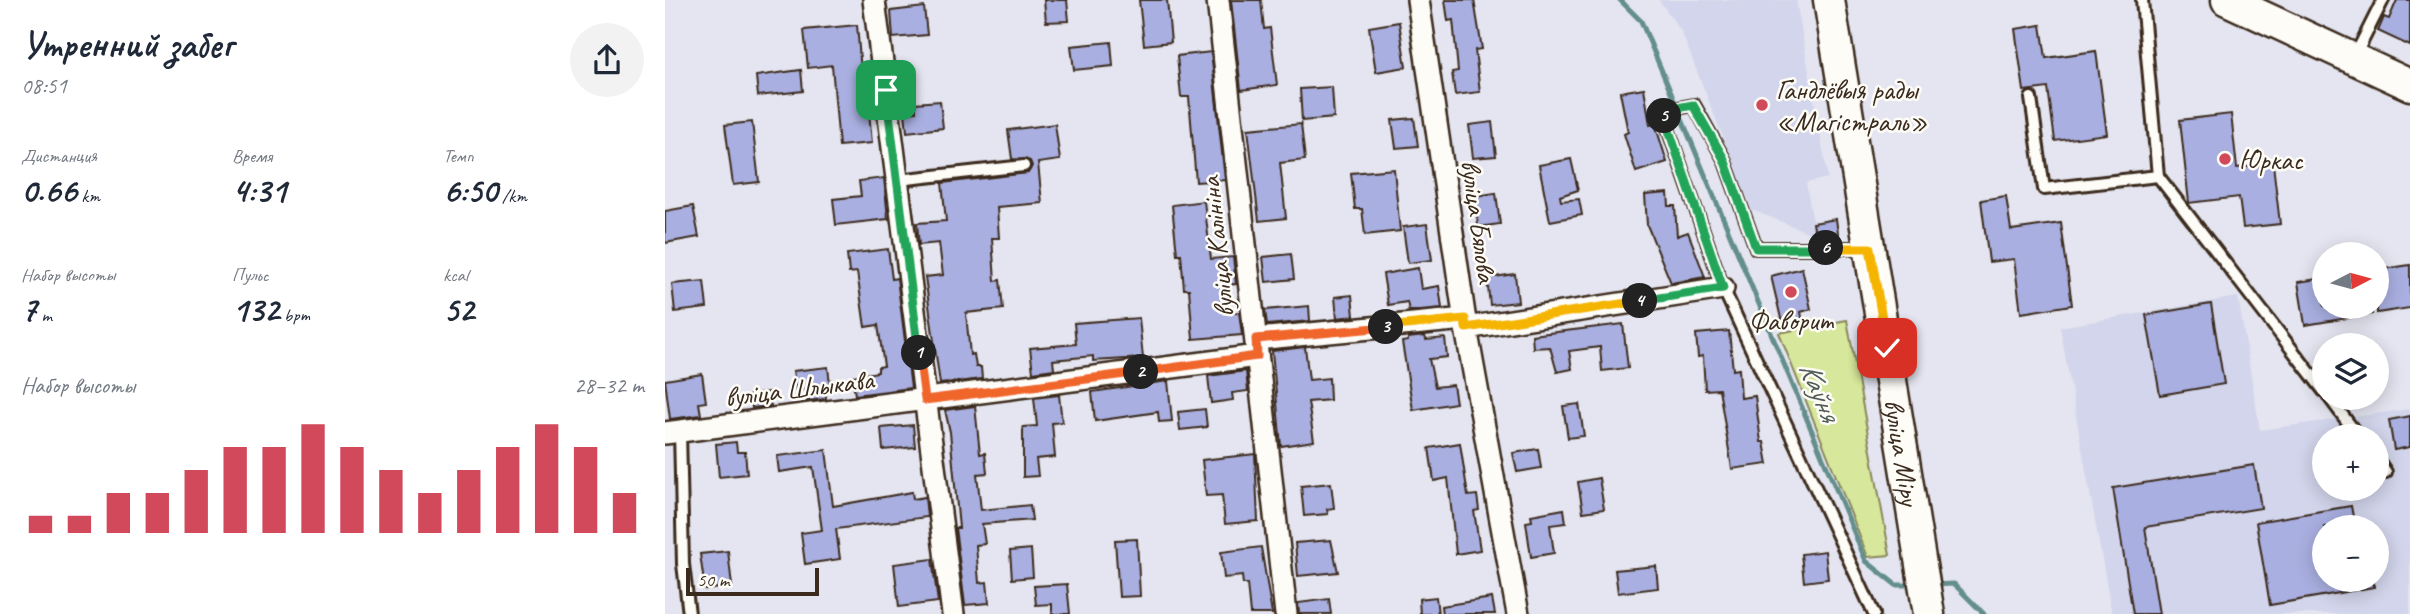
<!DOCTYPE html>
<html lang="ru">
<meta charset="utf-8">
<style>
body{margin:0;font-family:Caveat,sans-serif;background:#f2f2f3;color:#1f2937;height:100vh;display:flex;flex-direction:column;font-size:26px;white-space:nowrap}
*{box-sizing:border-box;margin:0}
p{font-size:23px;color:#747a83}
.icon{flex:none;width:38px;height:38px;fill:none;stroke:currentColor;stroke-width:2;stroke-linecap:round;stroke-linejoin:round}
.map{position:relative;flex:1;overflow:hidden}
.details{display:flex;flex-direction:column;background:#fff;width:665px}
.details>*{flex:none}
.needle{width:46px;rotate:84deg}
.controls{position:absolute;left:1647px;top:242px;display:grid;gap:14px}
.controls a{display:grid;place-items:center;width:77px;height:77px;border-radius:50%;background:#fff;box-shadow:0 4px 18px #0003;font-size:35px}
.scale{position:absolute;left:21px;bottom:18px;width:133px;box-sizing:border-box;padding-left:7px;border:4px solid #3b2a1e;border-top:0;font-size:19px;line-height:24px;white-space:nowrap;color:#3b2a1e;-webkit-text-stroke:5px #fdfcf7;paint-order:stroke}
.pin{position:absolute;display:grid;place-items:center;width:60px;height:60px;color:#fff;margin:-30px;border-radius:14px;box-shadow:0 4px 10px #0006}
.km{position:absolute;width:35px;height:35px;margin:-18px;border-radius:50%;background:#222;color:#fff;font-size:19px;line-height:35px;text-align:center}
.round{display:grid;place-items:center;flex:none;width:74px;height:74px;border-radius:37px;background:#f2f2f3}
.summary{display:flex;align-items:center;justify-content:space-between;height:119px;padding:0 21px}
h1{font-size:38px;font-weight:800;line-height:52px}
.figures{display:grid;grid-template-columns:repeat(3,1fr);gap:10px;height:119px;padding:7px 21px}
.figures div{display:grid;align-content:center}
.figures b{font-size:35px;font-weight:800}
.figures small{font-size:19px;font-weight:400}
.figures p{font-size:19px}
.chart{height:196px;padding:14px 21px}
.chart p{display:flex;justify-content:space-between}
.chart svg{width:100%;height:126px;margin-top:7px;stroke:#d1495b;stroke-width:6}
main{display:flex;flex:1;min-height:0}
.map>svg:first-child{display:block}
</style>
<main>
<section class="details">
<div class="summary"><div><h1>Утренний забег</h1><p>08:51</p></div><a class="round"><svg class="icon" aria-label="share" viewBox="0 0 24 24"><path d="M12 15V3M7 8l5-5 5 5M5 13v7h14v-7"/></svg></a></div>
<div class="figures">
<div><p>Дистанция</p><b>0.66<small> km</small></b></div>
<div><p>Время</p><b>4:31</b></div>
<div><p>Темп</p><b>6:50<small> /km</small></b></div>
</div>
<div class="figures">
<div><p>Набор высоты</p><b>7<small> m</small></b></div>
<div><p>Пульс</p><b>132<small> bpm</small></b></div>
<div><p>kcal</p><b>52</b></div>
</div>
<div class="chart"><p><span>Набор высоты</span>28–32 m</p>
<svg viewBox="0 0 160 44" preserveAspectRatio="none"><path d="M5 44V38M15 44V38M25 44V30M35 44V30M45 44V22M55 44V14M65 44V14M75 44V6M85 44V14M95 44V22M105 44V30M115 44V22M125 44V14M135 44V6M145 44V14M155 44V30"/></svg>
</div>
</section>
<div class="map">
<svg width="1745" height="614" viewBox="0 0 1745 614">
<rect width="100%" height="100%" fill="#e4e5f0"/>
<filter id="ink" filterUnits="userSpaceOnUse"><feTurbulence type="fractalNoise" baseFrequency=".0143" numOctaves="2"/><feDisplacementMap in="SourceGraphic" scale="14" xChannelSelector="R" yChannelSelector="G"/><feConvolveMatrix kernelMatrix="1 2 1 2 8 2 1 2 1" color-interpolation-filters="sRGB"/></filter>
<g filter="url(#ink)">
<g fill="#d2d5eb" fill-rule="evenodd">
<path d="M994 0H1131L1163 178 1141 183 1150 235 1087 210 1016 31Z"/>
<path d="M1573 297 1595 430 1745 409V614H1447L1395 327ZM1659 436H1712V488H1659ZM1659 527H1712V579H1659Z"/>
</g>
<path fill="#d7e79b" stroke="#89885c" stroke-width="2" d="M1182 320 1225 555 1203 557 1114 333Z"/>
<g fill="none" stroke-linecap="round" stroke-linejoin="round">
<g stroke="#648e8c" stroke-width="5">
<path d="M955 0 976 21 1201 561 1231 585H1251"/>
<path d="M1268 585 1289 584 1319 614"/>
</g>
</g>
<g fill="#a9afe0" stroke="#3b2a1e" stroke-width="2">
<path d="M379 0H402L404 21 381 22Z"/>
<path d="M474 0H502L506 42 479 45Z"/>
<path d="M566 0H596L599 29 605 28 612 85 576 90Z"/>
<path d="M780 0H809L817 49 810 50 815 92 790 95 787 72 793 71 788 20 783 21Z"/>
<path d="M1732 0H1745V46L1713 31 1719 17 1724 19Z"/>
<path d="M259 7 262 35 228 38 226 11Z"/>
<path d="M734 22 741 67 711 72 704 27Z"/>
<path d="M192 25 196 71 200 70 207 143 174 146 167 65 143 68 139 30Z"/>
<path d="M1376 25 1381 58 1431 51 1442 134 1390 141 1383 88 1359 91 1350 29Z"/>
<path d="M446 42 448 66 409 70 406 46Z"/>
<path d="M546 52 560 180 531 182 524 97H516L512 56Z"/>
<path d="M136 70 138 91 93 96 91 76Z"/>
<path d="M667 87 669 118 637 121 635 89Z"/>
<path d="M979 88 985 125 990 124 1002 162 971 172 959 134 963 132 955 92Z"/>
<path d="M275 101 278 128 242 132 240 112 251 111 250 103Z"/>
<path d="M1566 114 1572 168 1608 164 1615 224 1578 228 1574 197 1524 203 1515 120Z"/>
<path d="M749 118 753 146 731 148 727 120Z"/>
<path d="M87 122 94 182 68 185 60 125Z"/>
<path d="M827 122 831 156 808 158 804 125Z"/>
<path d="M390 124 395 160 373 163 377 203 332 207 334 238H327L330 281 335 280 338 309 301 313 305 355 309 354 311 367H316L317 379 275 384 260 277 278 275 274 243 254 245 252 223 281 221 277 183 363 173 367 166 365 161 347 159 343 130Z"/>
<path d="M636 124 640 160 615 163 621 218 594 221 583 129Z"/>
<path d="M906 159 913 190 895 196 896 201 914 199 917 215 885 221 874 165Z"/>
<path d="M729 169 735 231 700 235 697 209H690L686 173Z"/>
<path d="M219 178 223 219 171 225 168 199 196 196 194 181Z"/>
<path d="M831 193 835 224 813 227 810 196Z"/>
<path d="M1003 193 1004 206H1010L1012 236 1023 232 1040 277 1006 283 982 225 980 195Z"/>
<path d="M1341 196 1346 230 1396 223 1407 305 1356 313 1349 259 1324 262 1316 200Z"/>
<path d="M539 201 546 259 568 257 571 284 562 285 565 313 574 312 577 335 528 339 524 289H519L516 254H512L507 205Z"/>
<path d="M28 206 34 237 0 243V211Z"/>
<path d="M1171 219 1174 240H1151L1148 223Z"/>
<path d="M762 224 767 260 743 263 738 227Z"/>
<path d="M223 249 227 279 232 278 246 388 190 395 187 376 213 372V367L219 366 213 325 200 327 192 272 184 273 182 254Z"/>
<path d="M626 254 629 279 601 282 598 257Z"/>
<path d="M1745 265V308L1712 313V270Z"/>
<path d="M753 268 756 289 774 286 777 308 744 311 742 302 723 305 718 274Z"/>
<path d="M1137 268 1146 309 1136 312 1138 322 1118 327 1106 276Z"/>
<path d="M850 274 853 302 825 305 822 278Z"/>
<path d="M1659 278V306H1706L1707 314 1640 325 1633 282Z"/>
<path d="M39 281 42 308 10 312 7 284Z"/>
<path d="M687 295 689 316 672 318 670 297Z"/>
<path d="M1546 304 1559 384 1495 395 1481 315Z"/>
<path d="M644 306 645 321 602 325 600 310Z"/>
<path d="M474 318 478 358 428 361V356L388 360 389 369 368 372 365 348 411 344 409 323Z"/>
<path d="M958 324 963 368 937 371 935 347 904 351 907 369 892 372 885 347 868 348 867 335Z"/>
<path d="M1064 331 1068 370 1074 369 1076 398 1090 396 1096 442H1099L1103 464 1067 469 1054 389 1040 390 1038 356 1033 357 1031 334Z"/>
<path d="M760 336 761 340 780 338 782 357 764 359 770 387 788 385 791 403 748 410 737 342 743 341V338Z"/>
<path d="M640 347 644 380 664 378 665 400 643 402 649 441 616 446 607 351Z"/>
<path d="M163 367 165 384H160L161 399 142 401 140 390 131 391 128 371Z"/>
<path d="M581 371 583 391 567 393 568 400 546 403 543 376Z"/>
<path d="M37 374 41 402 34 403 36 415 5 419 0 380Z"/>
<path d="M503 381 507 421 494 422 493 412 430 421 427 392Z"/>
<path d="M104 392 106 406 87 408 85 395Z"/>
<path d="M394 395 397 422 387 423 390 457 371 459 373 476 358 477V427L372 426 369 398Z"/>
<path d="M914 404 919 436 903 438 898 406Z"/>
<path d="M310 406 315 454 320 453 322 473 312 474 316 510 365 505 367 520 317 524 320 544 311 545 314 583 322 582 324 603 300 605 290 528H294L285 432 280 410Z"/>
<path d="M540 409 542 427 515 430 513 412Z"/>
<path d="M1745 416V447L1729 450 1724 420Z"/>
<path d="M248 425 250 447 218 450 216 428Z"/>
<path d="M71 442 72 452H80L82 474 54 477 51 444Z"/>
<path d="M795 443 803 496 812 495 814 510 809 511 815 550 791 554 783 478 769 481 764 448Z"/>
<path d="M873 449 876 468 852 472 848 453Z"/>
<path d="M161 450 168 506 247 492 248 499 260 497 262 517 171 529 175 559 140 564 136 533 157 530 148 467 114 472 112 456Z"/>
<path d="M590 454 593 521 560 524 557 495 541 496 537 460Z"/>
<path d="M1589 465 1596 508 1480 527 1494 614H1468L1448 488Z"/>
<path d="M934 478 939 509 918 512 913 482Z"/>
<path d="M666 483 669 508 662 509 663 514 639 516 636 486Z"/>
<path d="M1686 506 1690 527H1659V579H1708L1709 587 1605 605 1591 522Z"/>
<path d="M899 509 901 523 885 525 889 553 866 557 861 522 867 521 866 515Z"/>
<path d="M472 539 475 596 454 597 450 540Z"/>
<path d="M666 540 673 572 633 576 630 543Z"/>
<path d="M596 547 607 614H585L582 584H578L577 576 559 578 556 552Z"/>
<path d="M366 549 368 577 347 579 345 551Z"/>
<path d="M63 551 67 586 40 590 35 554Z"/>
<path d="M1160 551 1163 579 1139 582 1136 554Z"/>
<path d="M267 559 273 602 234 607 229 564Z"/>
<path d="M991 566 993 588 953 593 950 570Z"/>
<path d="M402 584 405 614H387V604L371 605 369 586Z"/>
<path d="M771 597 773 614H755L754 599Z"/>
<path d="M827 598 830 614H777L776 606Z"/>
<path d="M664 599 666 614H634L633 603Z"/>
</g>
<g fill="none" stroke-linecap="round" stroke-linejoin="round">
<g stroke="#3b2a1e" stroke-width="16">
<g id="service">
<path d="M1477 0 1493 176 1659 391"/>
<path d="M1690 56 1718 0"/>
<path d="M1366 98 1379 189 1493 176"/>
<path d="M233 180 359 166"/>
<path d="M1203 248H1091L1059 159 1029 105 997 111 1058 288 1209 614"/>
<path d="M1664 397 1693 436"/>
<path d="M15 431 18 564 24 614"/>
<path d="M1712 459 1721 472"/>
</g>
</g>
<g stroke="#3b2a1e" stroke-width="26">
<g id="minor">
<path d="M209 0 288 614"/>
<path d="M553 0 621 614"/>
<path d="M753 0 801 328 853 614"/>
<path d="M801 328 1058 288"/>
<path d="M591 339 800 319"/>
<path d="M0 433 592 356"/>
</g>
</g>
<g stroke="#3b2a1e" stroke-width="35">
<g id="secondary">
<path id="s1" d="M1164 0 1264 614"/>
<path d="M1562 0 1745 85"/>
</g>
</g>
<use href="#service" stroke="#fdfcf7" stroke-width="10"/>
<use href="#minor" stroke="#fdfcf7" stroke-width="21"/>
<use href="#secondary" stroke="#fdfcf7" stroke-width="30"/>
</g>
</g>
<g fill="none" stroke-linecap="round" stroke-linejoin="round" filter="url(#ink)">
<g stroke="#fff" stroke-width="14">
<path id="split-1" d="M221 90 254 353"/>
</g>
<g stroke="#fff" stroke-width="14">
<path id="split-2" d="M254 353 260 400 476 372"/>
</g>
<g stroke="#fff" stroke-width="14">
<path id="split-3" d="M476 372 592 356 591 339 721 327"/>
</g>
<g stroke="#fff" stroke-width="14">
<path id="split-4" d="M721 327 800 319 801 328 975 301"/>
</g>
<g stroke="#fff" stroke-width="14">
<path id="split-5" d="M975 301 1058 288 999 116"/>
</g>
<g stroke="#fff" stroke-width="14">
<path id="split-6" d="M999 116 997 111 1028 105 1059 159 1091 248H1161"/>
</g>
<g stroke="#fff" stroke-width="14">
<path id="split-7" d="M1161 248H1205L1222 348"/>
</g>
<use href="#split-1" stroke="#22a559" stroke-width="9"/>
<use href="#split-2" stroke="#f0652b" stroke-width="9"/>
<use href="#split-3" stroke="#f0652b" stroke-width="9"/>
<use href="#split-4" stroke="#f5b400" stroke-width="9"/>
<use href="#split-5" stroke="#22a559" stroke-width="9"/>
<use href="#split-6" stroke="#22a559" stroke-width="9"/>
<use href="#split-7" stroke="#f5b400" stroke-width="9"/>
</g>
<g fill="#d1495b" stroke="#fdfcf7" stroke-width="2.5">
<circle cx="1097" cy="105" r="7"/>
<circle cx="1560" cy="159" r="7"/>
<circle cx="1126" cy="292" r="7"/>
</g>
<g text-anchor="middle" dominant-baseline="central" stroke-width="5" stroke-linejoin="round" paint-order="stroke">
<g font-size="28" fill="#3b2a1e" stroke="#fdfcf7" text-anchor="start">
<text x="1111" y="89">Гандлёвыя рады<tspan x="1111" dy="32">«Магістраль»</tspan></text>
<text x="1574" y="159">Юркас</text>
<text x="1126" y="320" text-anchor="middle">Фаворит</text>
</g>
<g font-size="28" fill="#3b2a1e" stroke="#fdfcf7">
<text transform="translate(814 221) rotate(82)">вуліца Бялова</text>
<text transform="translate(552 247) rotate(-96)">вуліца Калініна</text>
<text transform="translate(134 388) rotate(-7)">вуліца Шлыкава</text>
<text stroke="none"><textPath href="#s1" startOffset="458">вуліца Міру</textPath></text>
</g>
<g font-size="30" font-style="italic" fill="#505c55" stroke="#fdfcf7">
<text transform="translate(1155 391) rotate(67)">Каўня</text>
</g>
</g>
</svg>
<div class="controls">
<a><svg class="needle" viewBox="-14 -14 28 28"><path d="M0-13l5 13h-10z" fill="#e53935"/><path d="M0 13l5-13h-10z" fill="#747a83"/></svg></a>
<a><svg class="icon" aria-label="layers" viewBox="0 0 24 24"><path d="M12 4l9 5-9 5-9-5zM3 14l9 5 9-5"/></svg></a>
<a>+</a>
<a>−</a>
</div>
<div class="scale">50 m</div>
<div class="pin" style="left:221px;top:90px;background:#1e9e55"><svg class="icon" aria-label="arrive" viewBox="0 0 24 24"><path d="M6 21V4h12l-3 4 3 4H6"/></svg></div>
<div class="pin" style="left:1222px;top:348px;background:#d93025"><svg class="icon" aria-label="check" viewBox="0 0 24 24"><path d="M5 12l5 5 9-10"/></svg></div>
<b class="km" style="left:254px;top:353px">1</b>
<b class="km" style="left:476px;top:372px">2</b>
<b class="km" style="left:721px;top:327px">3</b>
<b class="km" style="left:975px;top:301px">4</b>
<b class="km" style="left:999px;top:116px">5</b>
<b class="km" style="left:1161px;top:248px">6</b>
</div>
</main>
